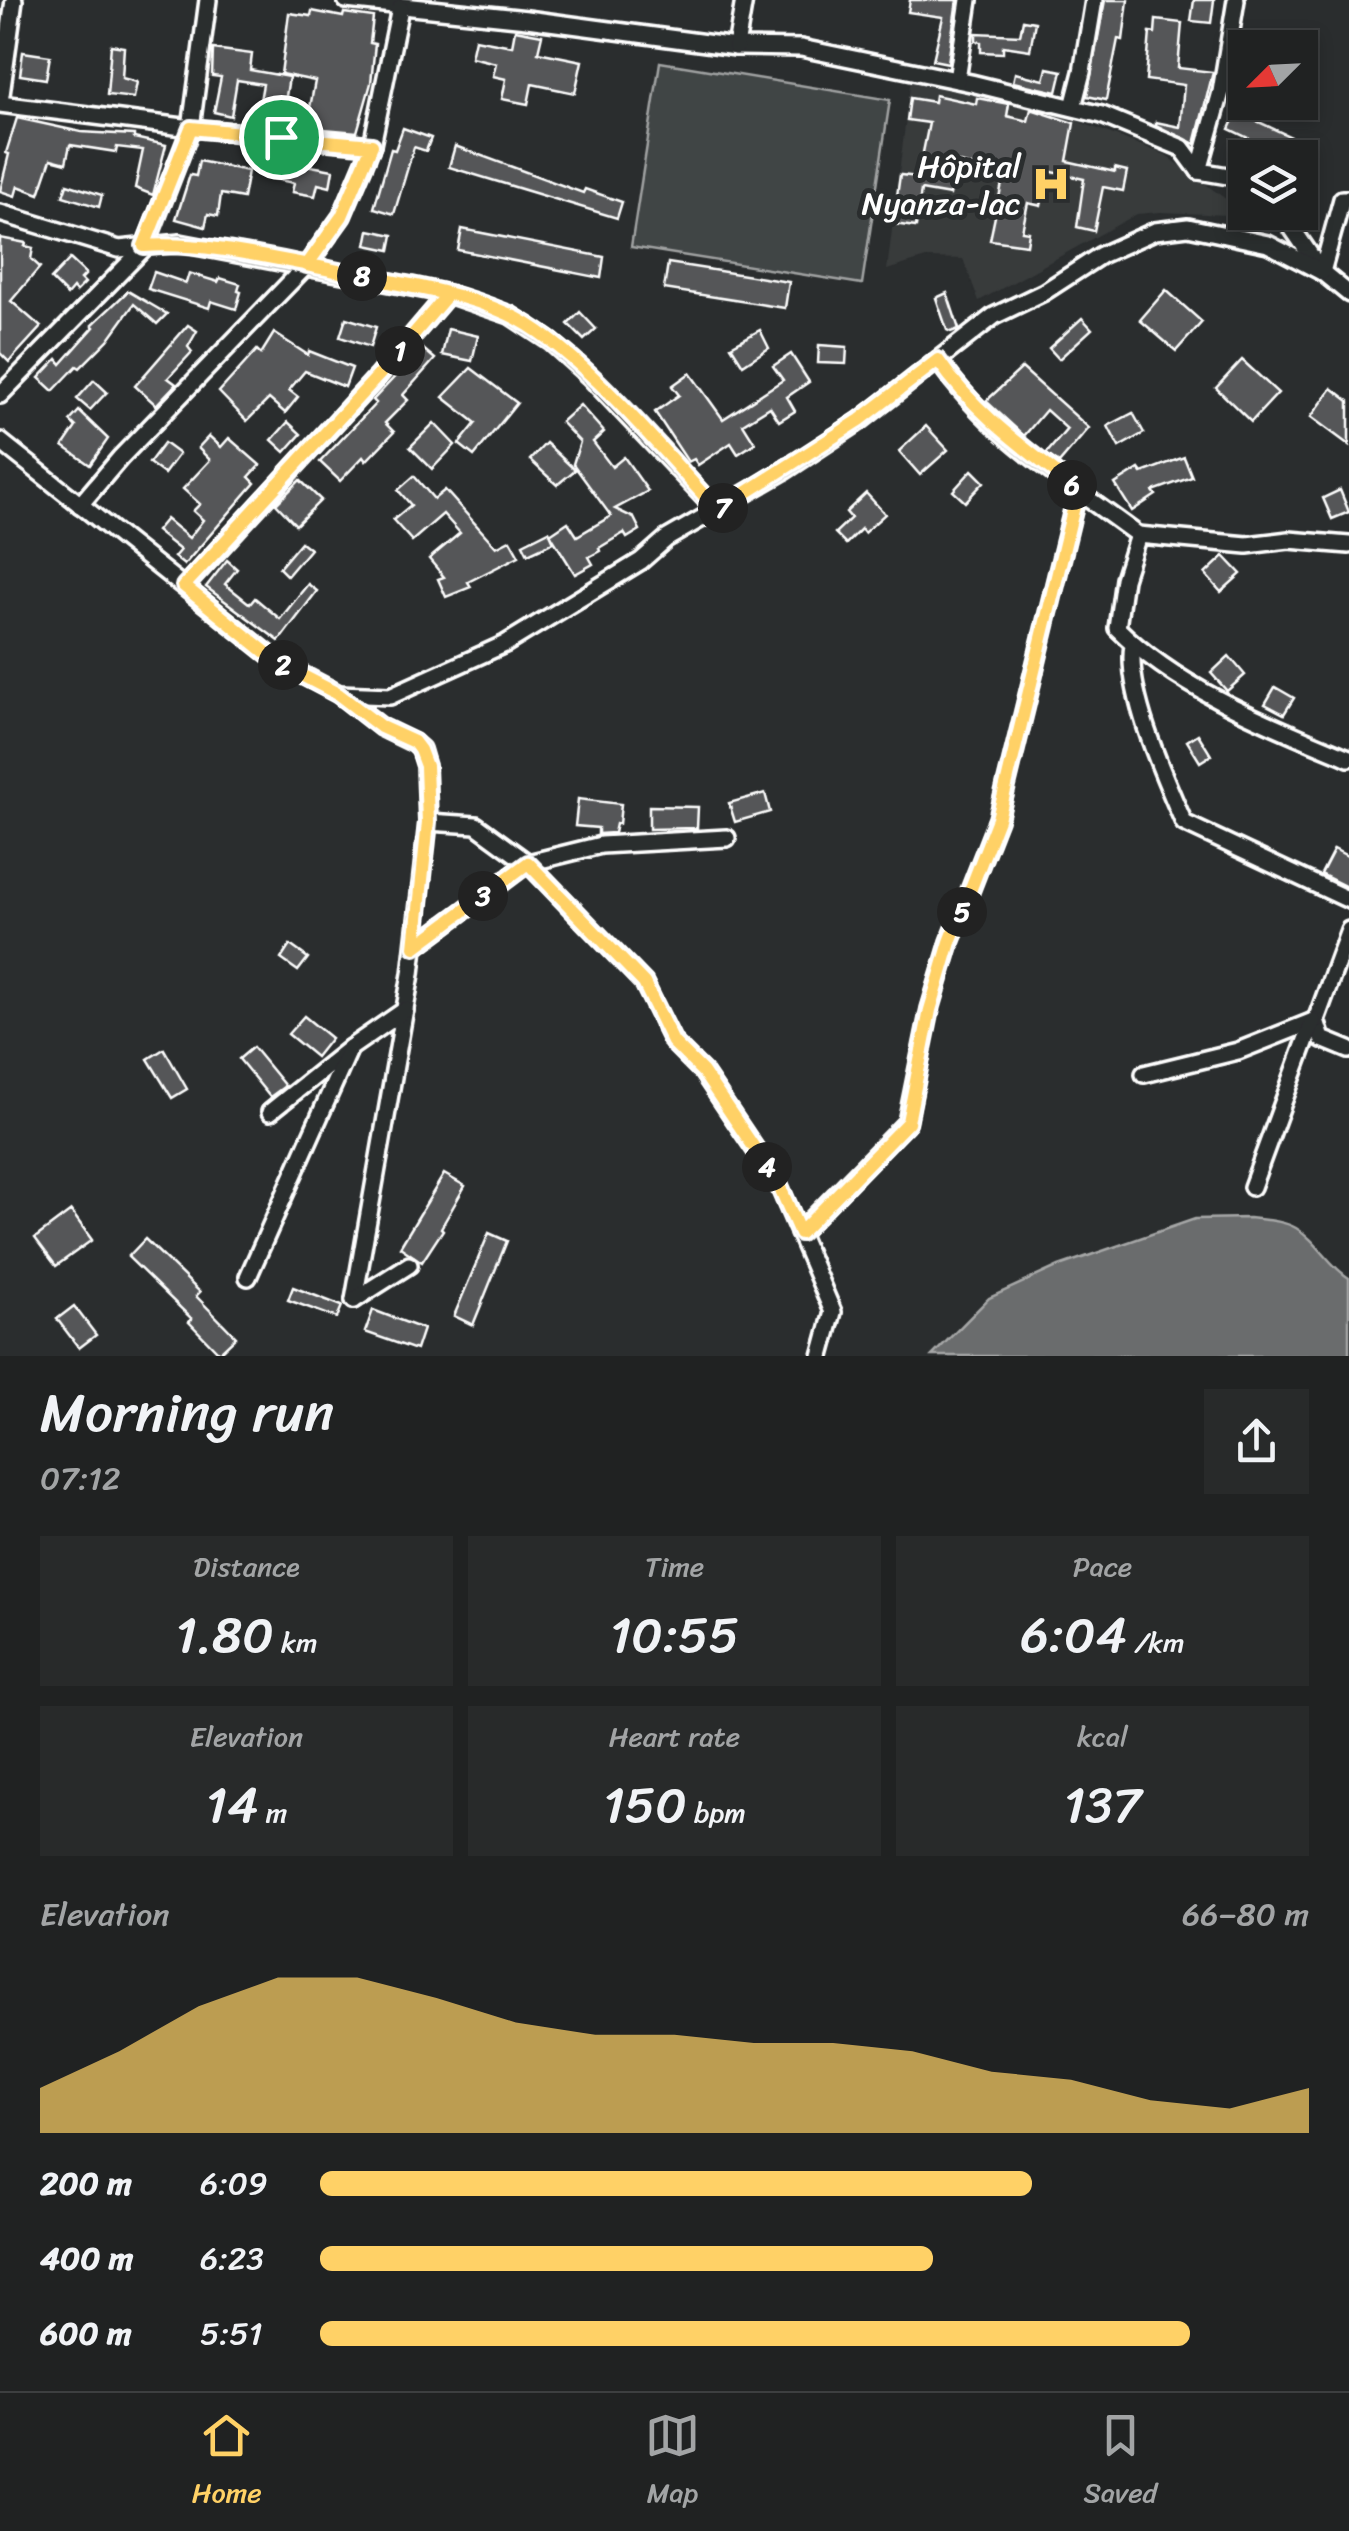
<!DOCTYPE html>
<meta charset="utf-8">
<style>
body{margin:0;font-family:Sriracha,sans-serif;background:#282a2a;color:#f1f3f6;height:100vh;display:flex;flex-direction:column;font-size:38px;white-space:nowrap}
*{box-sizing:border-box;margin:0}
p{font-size:32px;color:#a2a4a5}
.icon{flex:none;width:55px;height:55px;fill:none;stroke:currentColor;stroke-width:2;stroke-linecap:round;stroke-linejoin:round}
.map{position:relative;height:1356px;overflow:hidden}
.drawer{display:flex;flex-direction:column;background:#202222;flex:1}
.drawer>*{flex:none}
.needle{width:65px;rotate:246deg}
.controls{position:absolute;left:1228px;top:30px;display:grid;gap:20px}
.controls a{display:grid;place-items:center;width:90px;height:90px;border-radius:0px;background:#202222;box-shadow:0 5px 15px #0003,0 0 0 2px #3d3f40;font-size:50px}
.pin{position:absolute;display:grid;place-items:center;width:85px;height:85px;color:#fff;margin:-42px;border:5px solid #fff;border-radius:50%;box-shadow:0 2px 10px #0007}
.km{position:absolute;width:50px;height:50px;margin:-25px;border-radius:50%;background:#222;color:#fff;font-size:28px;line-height:50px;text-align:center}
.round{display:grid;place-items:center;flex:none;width:105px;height:105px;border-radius:0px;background:#282a2a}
.summary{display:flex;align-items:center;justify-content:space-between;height:170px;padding:0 40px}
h1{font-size:55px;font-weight:600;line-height:75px}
.metrics{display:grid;grid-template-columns:repeat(3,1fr);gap:15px;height:170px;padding:10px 40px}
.metrics div{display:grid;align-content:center;border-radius:0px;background:#282a2a;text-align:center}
.metrics b{font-size:50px;font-weight:600}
.metrics small{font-size:28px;font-weight:400}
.metrics p{font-size:28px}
.chart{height:280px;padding:20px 40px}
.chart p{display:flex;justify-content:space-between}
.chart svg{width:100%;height:180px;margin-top:10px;fill:#ffd166;opacity:.7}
ul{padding:0 40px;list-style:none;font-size:32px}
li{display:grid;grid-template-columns:160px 120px 1fr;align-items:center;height:75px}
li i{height:25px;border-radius:12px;background:#ffd166}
.tabs{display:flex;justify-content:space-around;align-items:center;height:140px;border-top:2px solid #3d3f40;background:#202222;font-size:28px;color:#a2a4a5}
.tabs a{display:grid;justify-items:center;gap:5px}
.tabs .current{color:#ffd166}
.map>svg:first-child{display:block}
</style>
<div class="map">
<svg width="1349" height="1356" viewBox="0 0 1349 1356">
<rect width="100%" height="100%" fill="#2a2d2e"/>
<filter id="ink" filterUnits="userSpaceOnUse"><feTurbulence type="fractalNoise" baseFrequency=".01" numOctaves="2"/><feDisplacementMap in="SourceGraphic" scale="20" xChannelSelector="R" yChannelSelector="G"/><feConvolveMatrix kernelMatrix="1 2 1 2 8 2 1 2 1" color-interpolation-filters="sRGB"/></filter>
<g filter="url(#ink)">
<path fill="#373a3b" d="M911 77 1059 114 1166 155 1249 216 1161 212 1137 214 979 301 963 259 926 258 887 270Z"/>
<path fill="#414445" stroke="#a0a2a2" stroke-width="2.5" d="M660 62 890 100 862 284 631 247Z"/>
<path fill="#6a6c6d" stroke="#a6a7a7" stroke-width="2.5" d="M1249 1218C1265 1220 1282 1220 1296 1228 1317 1240 1328 1265 1349 1278V1356H932L989 1298 1059 1266 1195 1219Z"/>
<g fill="#555758" stroke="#fff" stroke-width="2.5">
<path d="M910 0H957L948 63 933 60 943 17 908 12Z"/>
<path d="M1105 0H1128L1123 40 1118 39 1106 100 1087 96Z"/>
<path d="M1194 0H1214L1211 23 1191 21Z"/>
<path d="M312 11 343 17 344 13 373 17 370 43 375 44 371 83 357 132 256 123 263 84 237 80 231 116 214 112 221 77 212 76 213 49 252 54 250 70 289 77 284 109 309 113 315 81 281 74 289 13 311 16Z"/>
<path d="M1023 20 1035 22 1030 50 1003 46V53L981 52V42L976 41V33L1020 35Z"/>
<path d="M1156 20 1182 23 1178 68 1213 72 1195 144 1156 125V122L1180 127 1184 85 1146 80 1150 32 1155 33Z"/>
<path d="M515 30 542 35 538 52 582 61 575 93 532 84 528 104 502 99 506 79 493 76 496 63 471 57 475 39 512 46Z"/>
<path d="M111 45 124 47 122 78 137 82 134 98 107 95Z"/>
<path d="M23 52 50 56 46 79 20 75Z"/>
<path d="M1047 68 1062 71 1057 92 1013 82 1015 73 1044 80Z"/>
<path d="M935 95 976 104 977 98 1009 104 1007 116 1028 121 1031 109 1074 123 1067 161 1115 172V168L1127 171 1123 191 1103 187 1094 231 1077 227 1084 179 1048 171 1041 206 1028 203 1022 231 1029 232 1027 245 990 240 1004 174 956 162 950 195 921 190 916 227 893 224 900 175 918 177 929 123 907 120 910 98 934 102Z"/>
<path d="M1237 112 1298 140 1290 158 1229 129Z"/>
<path d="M17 118 81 132 134 135V138L166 145 153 195 135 188 143 150 117 147 116 152 70 145 66 163 51 159 39 194 18 186 15 196 0 191 9 154 6 153Z"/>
<path d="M403 128 431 138 426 151 414 147 394 214 374 208 391 149 395 150Z"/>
<path d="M455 146 583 193 585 189 622 202 617 218 449 167Z"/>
<path d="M278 160 333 170 330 187 318 184 315 196 292 192 294 183 274 179Z"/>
<path d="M199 161 248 171 243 198 221 194 218 216 208 214 205 227 176 219 190 175 196 176Z"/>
<path d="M67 184 102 195 99 207 63 196Z"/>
<path d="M462 229 604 257 601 278 458 250Z"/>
<path d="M369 230 393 235 390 250 366 245Z"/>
<path d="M0 238 26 243 25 246 33 248 31 259 40 267 11 301 41 327 9 362 0 353Z"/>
<path d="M70 259 86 274 81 279 85 283 76 292 73 288 67 295 51 279Z"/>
<path d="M668 263 789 282 785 308 664 289Z"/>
<path d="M154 272 186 283 189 273 218 282 220 278 240 284 238 291 241 292 236 309 211 301 209 308 148 289Z"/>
<path d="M1166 290 1202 322 1176 351 1140 320Z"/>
<path d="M128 291 167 314 157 324 134 304 108 340 80 368 77 366 53 391 39 378 57 359 61 364 94 327 92 325Z"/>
<path d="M947 293 959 329 951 332 947 330 936 298Z"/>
<path d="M580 312 596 329 584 340 568 324Z"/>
<path d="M346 318 376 327 370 347 340 337Z"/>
<path d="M1082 318 1092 329 1059 359 1049 348Z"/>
<path d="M188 325 197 331 188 347 192 352 168 378 176 384 156 405 135 386Z"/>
<path d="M448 329 478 336 472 361 442 355Z"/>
<path d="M760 330 769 348 743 365 731 346Z"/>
<path d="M274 333 308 355 309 351 352 368 345 387 305 371 289 390 298 397 285 413 269 399 247 421 219 392 257 350 261 354Z"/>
<path d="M819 345 847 347 846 364 818 363Z"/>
<path d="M422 348 435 359 403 395 408 400 385 423 394 432 366 461 363 457 340 481 320 462 376 403 373 400Z"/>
<path d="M791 354 809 382 787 397 795 411 779 421 770 407 743 424 755 443 738 454 731 443 698 465 694 459 688 462 655 412 679 395 672 386 690 373 723 419 783 380 773 366Z"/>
<path d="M1242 360 1278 393 1251 422 1216 388Z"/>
<path d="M471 368 517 403 474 456 459 444 476 423 443 397Z"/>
<path d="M1022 368 1089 428 1059 463 1046 454 1067 429 1046 410 1024 436 986 401Z"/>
<path d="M94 380 107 392 90 410 77 399Z"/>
<path d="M1332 388 1349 401V445L1311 417Z"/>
<path d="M580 405 604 432 593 442 612 467 624 457 648 491 615 509 634 518 640 530 627 538 624 533 599 548 600 551 589 557 593 564 575 574 550 534 568 522 577 536 611 516 573 464 580 442 561 422Z"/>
<path d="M79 411 108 439 90 465 63 446 76 427 70 421Z"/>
<path d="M1133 413 1144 433 1119 447 1108 426Z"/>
<path d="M288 422 301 434 285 452 272 440Z"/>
<path d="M434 423 455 445 432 469 410 447Z"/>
<path d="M926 426 948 450 920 475 899 451Z"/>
<path d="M209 436 221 447 229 438 260 465 249 477 255 483 184 565 174 557 180 550 156 531 166 519 189 538 203 520 193 511 200 504 183 489 210 460 198 448Z"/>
<path d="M164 443 179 454 164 474 149 463Z"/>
<path d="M546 443 575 470 557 485 530 460Z"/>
<path d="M1184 457 1192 477 1153 491 1156 495 1132 511 1115 484 1139 469 1142 473Z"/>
<path d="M972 470 984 482 965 502 953 491Z"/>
<path d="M414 476 434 499 445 490 496 547 510 540 519 556 468 582 471 587 446 597 438 579 444 577 429 559 460 533 443 514 412 541 393 520 411 505 398 490Z"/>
<path d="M300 480 321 500 296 525 276 504Z"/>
<path d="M1340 490 1349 512 1332 519 1323 498Z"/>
<path d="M866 493 885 514 864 533 861 529 846 544 835 533 851 518 846 512Z"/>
<path d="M549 531 554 542 528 554 523 544Z"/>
<path d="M301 542 310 549 287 576 279 568Z"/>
<path d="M1224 556 1241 574 1221 592 1205 574Z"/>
<path d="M227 560 237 569 225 584 250 604 255 598 280 619 308 584 317 591 279 641 206 587Z"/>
<path d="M1229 656 1245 675 1227 691 1211 673Z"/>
<path d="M1275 687 1294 698 1284 714 1265 704Z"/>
<path d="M1198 734 1211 755 1200 762 1187 741Z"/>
<path d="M765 793 770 812 735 822 729 803Z"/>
<path d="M578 799 621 804 619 824H616L614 833 598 834V828L575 826Z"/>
<path d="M649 806 698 807 697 828 649 829Z"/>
<path d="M1334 849 1349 857V888L1321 874Z"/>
<path d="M290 945 308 958 298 971 281 959Z"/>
<path d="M304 1016 331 1038 316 1057 288 1034Z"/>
<path d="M253 1047 285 1086 270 1097 239 1059Z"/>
<path d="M164 1049 187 1089 172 1098 148 1059Z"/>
<path d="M444 1174 465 1186 441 1228 443 1230 422 1262 400 1247Z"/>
<path d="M71 1211 92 1240 56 1266 35 1238Z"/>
<path d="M489 1233 507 1241 473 1325 454 1316Z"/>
<path d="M145 1239 200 1292 196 1296 236 1337 219 1353 189 1322 192 1319 128 1257Z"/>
<path d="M293 1287 342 1306 337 1318 288 1300Z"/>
<path d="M74 1306 96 1335 79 1348 57 1319Z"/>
<path d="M373 1310 423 1329 416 1350 365 1332Z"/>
</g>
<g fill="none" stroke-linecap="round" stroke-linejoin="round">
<g stroke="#fff" stroke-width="22">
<g id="minor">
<path d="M346 0 527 19 736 47 801 48 864 61 971 83 1102 115 1182 148 1199 171 1234 177 1245 185"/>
<path d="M736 47 744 0"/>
<path d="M957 80 969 0"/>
<path d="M0 102 14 0"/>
<path d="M0 104 191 128 372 145"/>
<path d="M1073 107 1082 72 1094 0"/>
<path d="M1199 171 1221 92 1236 0"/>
<path d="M1281 212 1322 272 1349 294"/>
<path d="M0 213 119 249 180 243 448 294 510 315 551 342 589 376 717 511"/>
<path d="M938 360C987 433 1068 483 1138 535"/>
<path d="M0 395 145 247 191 128 208 0"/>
<path d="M0 441 280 663 339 694 390 696 505 644 641 561 666 539 784 471 860 421 994 316 1044 292 1101 255 1155 231 1188 227 1268 244 1322 272 1342 199H1349"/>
<path d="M80 505 120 458 307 265 342 216 372 145 400 8"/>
<path d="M1349 545 1289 540 1247 545 1138 535 1124 579 1117 628C1179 690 1270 725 1349 758"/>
<path d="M185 586 378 376 448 294"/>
<path d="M1133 645C1125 691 1165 779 1184 823L1349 900"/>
<path d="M339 694 381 727 414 743 421 749 426 766 428 822 411 974 354 1300"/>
<path d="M428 822 476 825 528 863 644 983 673 1042 703 1072 778 1183 833 1312 821 1356"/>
<path d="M1349 930 1316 1020 1322 1039 1349 1050"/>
<path d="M415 947 528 863 601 845 727 838"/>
<path d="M1144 1074 1238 1051 1316 1020"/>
<path d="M270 1112 350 1048 405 1010"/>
<path d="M1252 1187 1313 1021"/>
<path d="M799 1233 907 1122 930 1009 950 942 998 819 1078 490"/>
<path d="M248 1277 350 1048"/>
<path d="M354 1300 409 1265"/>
</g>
</g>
<use href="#minor" stroke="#2a2d2e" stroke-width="15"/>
</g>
</g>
<g fill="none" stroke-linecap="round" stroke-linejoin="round" filter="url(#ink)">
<g stroke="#fff" stroke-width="20">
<path id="route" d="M281 137 372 145 342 216 307 265 448 294 378 376 184 586 280 664 338 694 381 727 414 742 420 750 426 766 428 822 415 947 528 863 644 983 673 1042 703 1072 778 1183 800 1233 908 1122 930 1010 950 942 998 819 1078 490C1027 450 974 413 938 360L860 420 718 511C665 454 577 345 508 314 451 288 385 281 324 268 266 257 204 242 144 246L191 128 281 137"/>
</g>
<use href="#route" stroke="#ffd166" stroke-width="12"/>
</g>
<defs>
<g id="hospital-bare" transform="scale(3)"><path d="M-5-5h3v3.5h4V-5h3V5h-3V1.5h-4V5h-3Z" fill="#ffd166" stroke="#2a2d2e" stroke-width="2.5" paint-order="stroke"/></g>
</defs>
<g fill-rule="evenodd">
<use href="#hospital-bare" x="1051" y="184"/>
</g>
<g text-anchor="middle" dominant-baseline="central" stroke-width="10" stroke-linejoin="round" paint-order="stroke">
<g font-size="32" fill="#fff" stroke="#2a2d2e" text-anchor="end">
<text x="1021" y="166">Hôpital<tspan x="1021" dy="37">Nyanza-lac</tspan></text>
</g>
</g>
</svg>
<div class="controls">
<a><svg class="needle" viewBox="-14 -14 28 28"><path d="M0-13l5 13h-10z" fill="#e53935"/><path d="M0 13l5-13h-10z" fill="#a2a4a5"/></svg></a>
<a><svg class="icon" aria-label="layers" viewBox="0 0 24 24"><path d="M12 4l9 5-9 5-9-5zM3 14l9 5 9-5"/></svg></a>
</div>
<div class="pin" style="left:281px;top:137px;background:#1e9e55"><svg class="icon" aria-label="arrive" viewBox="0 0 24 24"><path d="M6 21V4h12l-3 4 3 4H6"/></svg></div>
<b class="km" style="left:400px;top:351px">1</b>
<b class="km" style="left:283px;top:665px">2</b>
<b class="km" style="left:483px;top:896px">3</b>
<b class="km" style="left:767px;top:1167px">4</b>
<b class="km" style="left:962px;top:912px">5</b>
<b class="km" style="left:1072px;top:485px">6</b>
<b class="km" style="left:723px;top:508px">7</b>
<b class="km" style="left:362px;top:276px">8</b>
</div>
<section class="drawer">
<div class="summary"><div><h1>Morning run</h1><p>07:12</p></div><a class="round"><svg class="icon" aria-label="share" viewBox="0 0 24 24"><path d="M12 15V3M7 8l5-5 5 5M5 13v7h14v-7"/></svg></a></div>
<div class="metrics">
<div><p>Distance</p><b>1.80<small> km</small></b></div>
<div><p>Time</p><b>10:55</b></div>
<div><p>Pace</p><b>6:04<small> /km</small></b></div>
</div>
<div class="metrics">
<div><p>Elevation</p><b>14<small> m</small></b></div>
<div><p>Heart rate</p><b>150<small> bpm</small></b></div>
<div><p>kcal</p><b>137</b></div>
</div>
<div class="chart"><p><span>Elevation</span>66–80 m</p>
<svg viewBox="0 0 160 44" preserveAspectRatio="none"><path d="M0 44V33L10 24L20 13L30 6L40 6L50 11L60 17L70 20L80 20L90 22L100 22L110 24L120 29L130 31L140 36L150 38L160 33V44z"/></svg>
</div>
<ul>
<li><b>200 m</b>6:09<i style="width:72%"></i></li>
<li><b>400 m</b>6:23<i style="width:62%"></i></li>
<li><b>600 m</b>5:51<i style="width:88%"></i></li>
</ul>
</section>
<nav class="tabs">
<a class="current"><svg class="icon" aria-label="home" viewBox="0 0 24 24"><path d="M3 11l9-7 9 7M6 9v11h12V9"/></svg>Home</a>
<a><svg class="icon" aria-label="map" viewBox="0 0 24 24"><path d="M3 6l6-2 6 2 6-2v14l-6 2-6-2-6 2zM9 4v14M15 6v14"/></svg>Map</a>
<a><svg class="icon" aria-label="saved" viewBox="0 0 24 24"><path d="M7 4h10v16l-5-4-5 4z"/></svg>Saved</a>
</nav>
